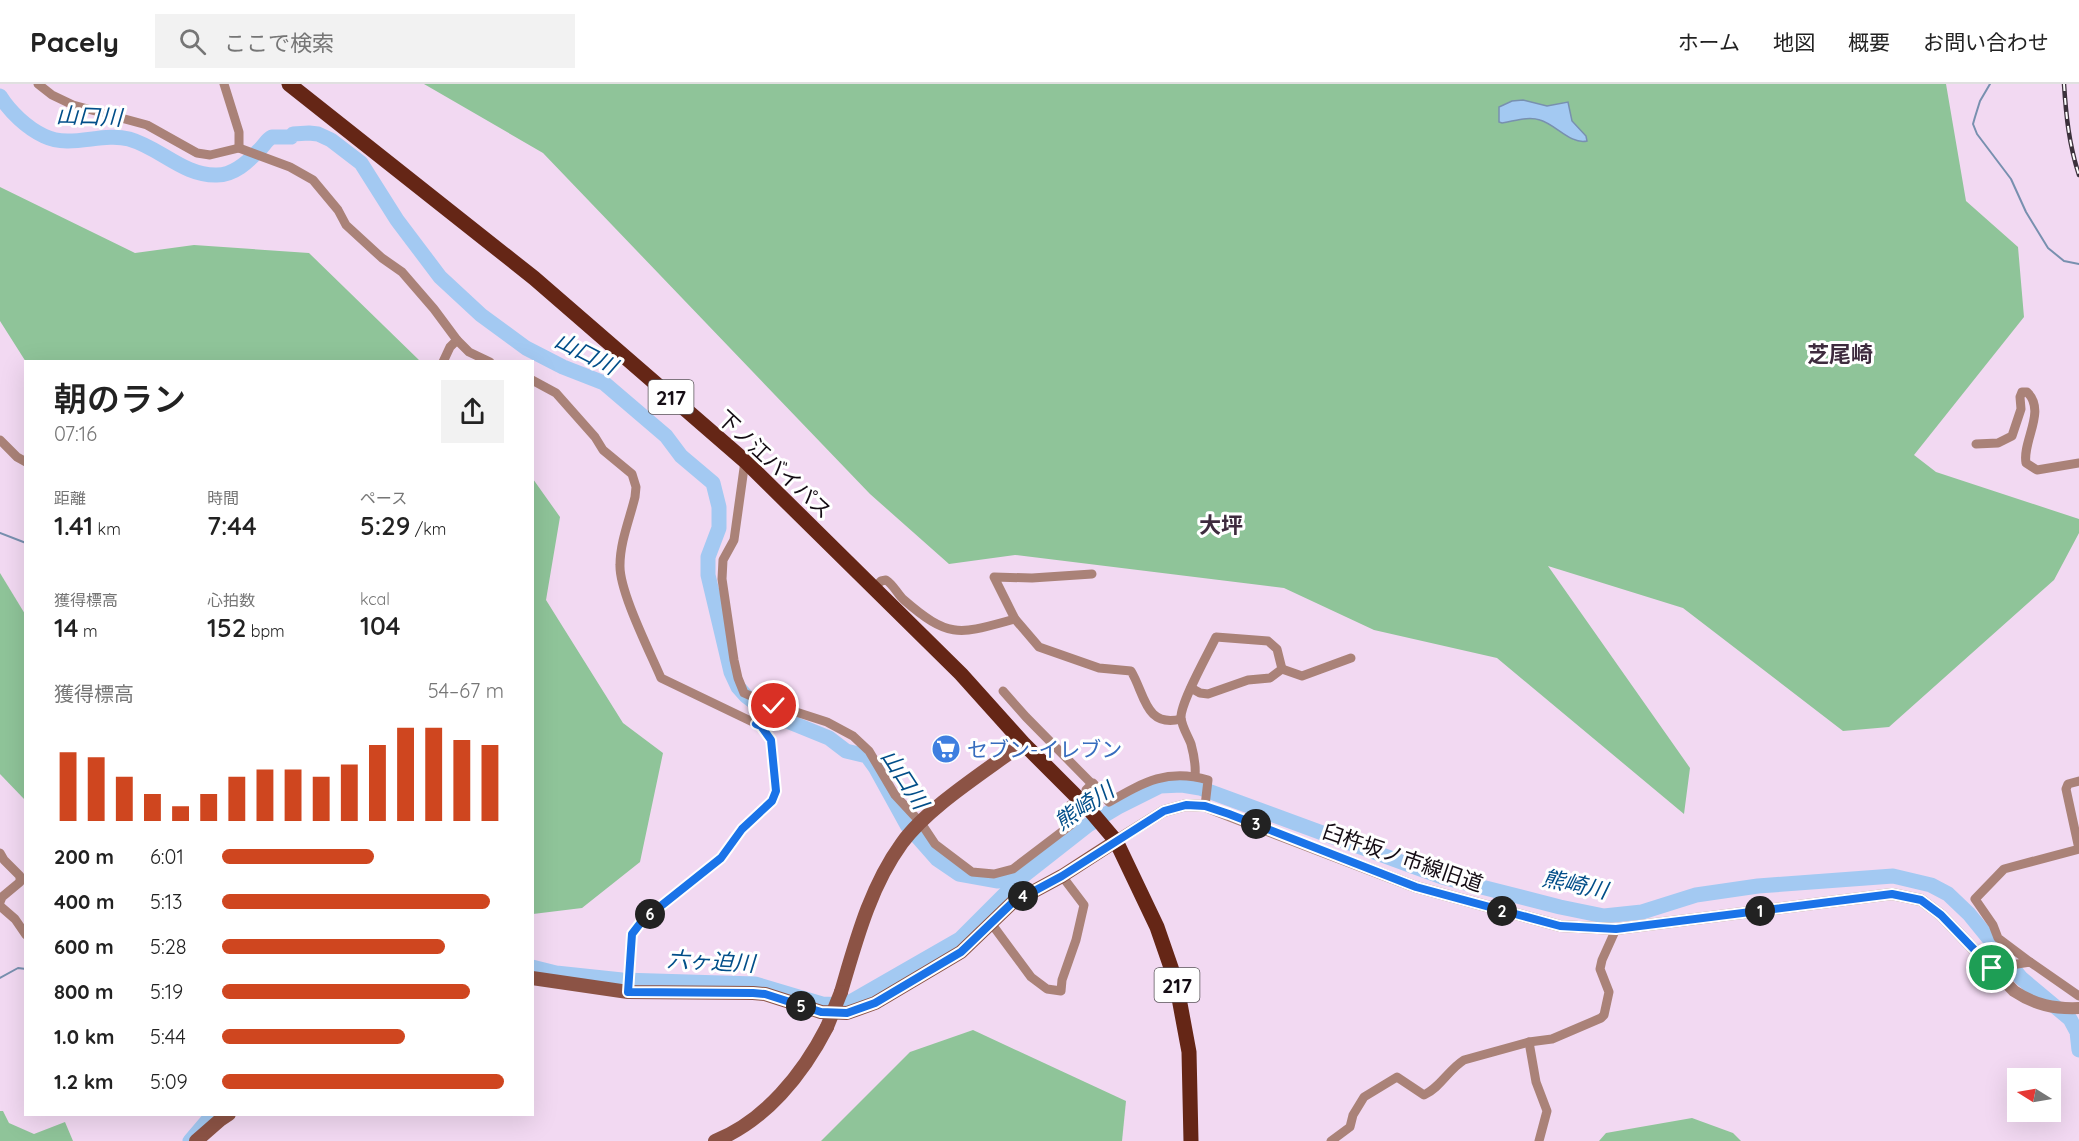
<!DOCTYPE html>
<html lang="ja">
<meta charset="utf-8">
<style>
body{margin:0;font-family:Quicksand,"Noto Sans JP",sans-serif;background:#f2f2f2;color:#222;height:100vh;display:flex;flex-direction:column;font-size:22px;white-space:nowrap}
*{box-sizing:border-box;margin:0}
p{font-size:20px;color:#767676}
.icon{flex:none;width:33px;height:33px;fill:none;stroke:currentColor;stroke-width:2;stroke-linecap:round;stroke-linejoin:round}
.map{position:relative;flex:1;overflow:hidden}
.panel{position:absolute;left:24px;top:276px;width:510px;height:756px;display:flex;flex-direction:column;background:#fff;border-radius:0px;box-shadow:0 6px 24px #0002}
.panel>*{flex:none}
.needle{width:39px;rotate:281deg}
.fabs{position:absolute;left:2007px;top:984px;display:grid;gap:12px}
.fabs a{display:grid;place-items:center;width:54px;height:54px;border-radius:0px;background:#fff;box-shadow:0 6px 24px #0002;font-size:30px}
.pin{position:absolute;display:grid;place-items:center;width:51px;height:51px;color:#fff;margin:-26px;border:3px solid #fff;border-radius:50%;box-shadow:0 2px 6px #0007}
.km{position:absolute;width:30px;height:30px;margin:-15px;border-radius:50%;background:#222;color:#fff;font-size:16px;line-height:30px;text-align:center}
.round{display:grid;place-items:center;flex:none;width:63px;height:63px;border-radius:0px;background:#f2f2f2}
.headline{display:flex;align-items:center;justify-content:space-between;height:102px;padding:0 30px}
h1{font-size:33px;font-weight:600;line-height:45px}
.stats{display:grid;grid-template-columns:repeat(3,1fr);gap:9px;height:102px;padding:6px 30px}
.stats div{display:grid;align-content:center}
.stats b{font-size:26px;font-weight:600}
.stats small{font-size:16px;font-weight:400}
.stats p{font-size:16px}
.chart{height:168px;padding:12px 30px}
.chart p{display:flex;justify-content:space-between}
.chart svg{width:100%;height:108px;margin-top:6px;stroke:#cf461f;stroke-width:6}
ul{padding:0 30px;list-style:none;font-size:20px}
li{display:grid;grid-template-columns:96px 72px 1fr;align-items:center;height:45px}
li i{height:15px;border-radius:8px;background:#cf461f}
header{display:flex;align-items:center;gap:36px;box-sizing:border-box;height:84px;padding:0 30px;background:#fff;border-bottom:2px solid #e0e0e0}
header strong{font-size:28px}
nav{display:flex;gap:33px;margin-inline-start:auto;font-size:21px}
.search{width:420px;height:54px;background:#f2f2f2;display:flex;align-items:center;gap:15px;box-sizing:border-box;padding:0 21px;border-radius:0px;color:#767676;font-size:22px}
.map>svg:first-child{display:block}
</style>
<header>
<strong>Pacely</strong>
<div class="search"><svg class="icon" aria-label="search" viewBox="0 0 24 24"><circle cx="10" cy="10" r="6"/><path d="M15 15l6 6"/></svg>ここで検索</div>
<nav><a>ホーム</a><a>地図</a><a>概要</a><a>お問い合わせ</a></nav>
</header>
<div class="map">
<svg width="2079" height="1057" viewBox="0 0 2079 1057">
<rect width="100%" height="100%" fill="#f2d9f2"/>
<g fill="#8fc499">
<path d="M424 0H1946L1966 117 2018 163 2024 233 1914 371 1936 388 2079 435V449L2054 496 1889 643 1843 647 1683 524 1548 482 1690 684 1684 730 1497 574 1374 546 1284 504 1015 471 949 480 870 410 543 69Z"/>
<path d="M0 103 135 169 194 161 309 169 420 277 26 278 0 237Z"/>
<path d="M533 395 560 433 546 516 623 639 663 669 640 778 582 824 533 830Z"/>
<path d="M0 489 25 530V716L0 690Z"/>
<path d="M973 946 1126 1017 1122 1057H821L910 968Z"/>
<path d="M0 1027H3L9 1039 34 1050 65 1038 73 1057H0Z"/>
<path d="M1692 1034 1733 1049 1741 1057H1599L1606 1049Z"/>
</g>
<path fill="#a3c9f2" stroke="#7890af" stroke-width="1.5" d="M1523 16 1547 22 1568 18 1572 37 1586 52 1587 57C1571 61 1555 40 1540 36 1528 32 1515 37 1502 39L1499 38V23L1512 17Z"/>
<g fill="none" stroke-linecap="round" stroke-linejoin="round">
<g stroke="#7890af" stroke-width="2">
<path d="M1990 0 1980 17 1975 33 1973 40 1977 50 2011 95 2026 128 2048 164 2064 177 2079 180"/>
<path d="M0 449 26 459"/>
<path d="M0 894 18 884 26 885"/>
</g>
<g stroke="#a3c9f2" stroke-width="15">
<path d="M0 12C10 28 27 44 44 52 71 65 101 48 129 55 161 64 183 92 217 91 234 91 248 78 259 66 264 62 266 56 272 53H291L293 50 309 49 318 50 331 56 361 79 397 136 440 193 481 231 526 264 563 283 604 299 666 352 681 372 713 399 719 423V444L708 473V491L731 588 738 603 746 612 770 630 829 654 846 667 867 672 875 683 907 741 937 775 959 790 998 797 1017 796 1023 792"/>
<path d="M532 883 556 889 622 896 755 900 822 920 845 921 960 855 1023 792 1088 741 1118 723 1160 702 1182 701 1200 704 1442 793 1560 823 1604 832 1642 828 1696 811 1758 802 1893 792 1931 801 1948 810 1969 830 2021 894 2070 935 2077 948 2079 966"/>
<path d="M190 1057 213 1030"/>
</g>
<g stroke="#aa8278" stroke-width="9">
<path d="M38 0 52 11 73 21 147 41 197 69 210 71 239 64 290 83 313 96 338 126 346 141 382 174 402 188 434 225 457 256 469 268 490 278"/>
<path d="M224 0 239 48V64"/>
<path d="M443 278 450 263 457 256"/>
<path d="M532 296 556 309 595 353 603 366 632 390 636 403 635 413C630 434 620 458 620 481 619 507 650 568 661 594L761 642 771 656 773 674 775 707 772 717 742 745 721 774 642 837 631 850 628 908"/>
<path d="M0 356 17 373 26 378"/>
<path d="M1976 360 1998 359 2012 352 2021 325 2020 313 2022 308H2027C2047 327 2022 357 2026 379L2037 386 2079 379"/>
<path d="M745 377 734 456 723 476 722 495 734 576 738 594 744 609 762 617 827 638 853 652 869 667 895 711 921 739 935 760 972 788 994 790 1013 785 1072 740 1068 724 1070 721"/>
<path d="M1092 490 1032 494 994 493 1015 535 1039 563 1099 584 1131 587C1145 610 1145 644 1181 635"/>
<path d="M874 504 881 497 886 496C894 501 897 510 904 516 950 556 960 550 1015 535"/>
<path d="M1282 585 1302 592 1351 574"/>
<path d="M1191 604 1200 609 1208 610 1248 596 1270 594 1282 585"/>
<path d="M1003 607 1026 633 1092 700"/>
<path d="M756 640 775 620"/>
<path d="M1195 692C1196 681 1194 671 1191 660 1188 652 1182 643 1181 634 1180 619 1208 570 1216 553L1268 557 1277 565 1282 585"/>
<path d="M1086 706 1093 699 1109 718C1144 698 1168 684 1208 696L1205 722"/>
<path d="M0 769 4 776 20 792V798L2 813 0 818"/>
<path d="M0 822 15 835 26 851"/>
<path d="M991 839 1031 893 1047 905 1061 907 1062 896 1076 856 1084 821 1062 792"/>
<path d="M2030 878 1998 854 1993 841 1975 815 2004 785 2079 765 2066 705 2068 700 2079 697"/>
<path d="M1992 884 2030 878 2079 912"/>
<path d="M1529 958 1536 998 1547 1027 1539 1057"/>
<path d="M1331 1057 1350 1043 1353 1031 1364 1013 1397 993 1424 1011C1441 1003 1448 986 1464 976L1529 958 1552 955 1601 934 1604 931 1609 908 1600 885 1602 876 1616 845"/>
</g>
<path stroke="#aa8278" stroke-width="12" d="M1116 757 1164 727 1186 721 1205 722 1416 803 1560 842 1616 845 1892 810 1921 816 1941 831 2014 907C2035 921 2054 925 2079 924"/>
<g stroke="#8c5345" stroke-width="14">
<path d="M532 894 628 908 753 909 765 910 821 928 847 929 875 919 961 868 1012 819 1062 792 1116 757"/>
<path d="M841 908C856 857 870 803 902 759 929 722 986 687 1023 659"/>
<path d="M196 1057 220 1036 229 1030"/>
<path d="M715 1057C765 1037 803 990 827 943"/>
</g>
<path stroke="#652616" stroke-width="15" d="M289 0 534 194 745 377 961 590 1023 659 1088 724 1116 757 1157 843 1176 898 1189 968 1191 1057"/>
<g stroke="#3c313c" stroke-width="4.5">
<path id="rail" d="M2064 0C2066 31 2069 61 2079 91"/>
</g>
<use href="#rail" stroke="#fff" stroke-width="2" stroke-dasharray="7" stroke-linecap="butt"/>
<path stroke="#8c5345" stroke-width="14" d="M827 943 841 908"/>
</g>
<g fill="none" stroke-linecap="round" stroke-linejoin="round">
<g stroke="#fff" stroke-width="12">
<path id="route" d="M774 622 756 640 761 642 771 656 776 707 772 717 742 745 721 774 642 837 632 850 628 908 753 909 765 910 821 928 847 929 875 919 961 868 1012 819 1062 792 1164 727 1186 721 1205 722 1229 730 1416 803 1560 842 1616 845 1892 810 1921 816 1941 831 1992 884"/>
</g>
<use href="#route" stroke="#1a73e8" stroke-width="8"/>
</g>
<defs>
<g id="supermarket-disc" transform="scale(1.5)"><circle r="9.5" fill="#3f7fe0" stroke="#fff"/><path d="M-6-5.5h2.5l.6 2H6L4.5 2H-2.5L-4.4-4H-6ZM-1.5 3.2a1.3 1.3 0 1 0 .1 0ZM3 3.2a1.3 1.3 0 1 0 .1 0Z" fill="#fff"/></g>
</defs>
<g fill-rule="evenodd">
<use href="#supermarket-disc" x="946" y="665"/>
</g>
<g text-anchor="middle" dominant-baseline="central" stroke-width="6" stroke-linejoin="round" paint-order="stroke">
<g fill="#fff" stroke="#5a555a" stroke-width="1.5">
<rect x="648.5" y="296" width="45" height="34" rx="4.5"/>
<rect x="1154.5" y="884" width="45" height="34" rx="4.5"/>
</g>
<g font-size="20" font-weight="bold" fill="#140c14">
<text x="671" y="313">217</text>
<text x="1177" y="901">217</text>
</g>
<g font-size="21" fill="#140c14" stroke="#fff">
<text transform="translate(775 380) rotate(43)">下ノ江バイパス</text>
<text transform="translate(1403 773) rotate(19)">臼杵坂ノ市線旧道</text>
</g>
<g font-size="21" fill="#366cbe" stroke="#fff" text-anchor="start">
<text x="967" y="665">セブン-イレブン</text>
</g>
<g font-size="22" font-style="italic" fill="#024e89" stroke="#fff">
<text transform="translate(89 32) rotate(2)">山口川</text>
<text transform="translate(586 269) rotate(27)">山口川</text>
<text transform="translate(905 695) rotate(57)">山口川</text>
<text transform="translate(1084 722) rotate(-34)">熊崎川</text>
<text transform="translate(1575 800) rotate(12)">熊崎川</text>
<text transform="translate(711 877) rotate(3)">六ヶ迫川</text>
</g>
<g font-size="22" font-weight="bold" fill="#3e2b3e" stroke="#fff">
<text x="1840" y="270">芝尾崎</text>
<text x="1221" y="441">大坪</text>
</g>
</g>
</svg>
<div class="fabs">
<a><svg class="needle" viewBox="-14 -14 28 28"><path d="M0-13l5 13h-10z" fill="#e53935"/><path d="M0 13l5-13h-10z" fill="#767676"/></svg></a>
</div>
<div class="pin" style="left:1992px;top:884px;background:#1e9e55"><svg class="icon" aria-label="arrive" viewBox="0 0 24 24"><path d="M6 21V4h12l-3 4 3 4H6"/></svg></div>
<div class="pin" style="left:774px;top:622px;background:#d93025"><svg class="icon" aria-label="check" viewBox="0 0 24 24"><path d="M5 12l5 5 9-10"/></svg></div>
<b class="km" style="left:1760px;top:827px">1</b>
<b class="km" style="left:1502px;top:827px">2</b>
<b class="km" style="left:1256px;top:740px">3</b>
<b class="km" style="left:1023px;top:812px">4</b>
<b class="km" style="left:801px;top:922px">5</b>
<b class="km" style="left:650px;top:830px">6</b>
<section class="panel">
<div class="headline"><div><h1>朝のラン</h1><p>07:16</p></div><a class="round"><svg class="icon" aria-label="share" viewBox="0 0 24 24"><path d="M12 15V3M7 8l5-5 5 5M5 13v7h14v-7"/></svg></a></div>
<div class="stats">
<div><p>距離</p><b>1.41<small> km</small></b></div>
<div><p>時間</p><b>7:44</b></div>
<div><p>ペース</p><b>5:29<small> /km</small></b></div>
</div>
<div class="stats">
<div><p>獲得標高</p><b>14<small> m</small></b></div>
<div><p>心拍数</p><b>152<small> bpm</small></b></div>
<div><p>kcal</p><b>104</b></div>
</div>
<div class="chart"><p><span>獲得標高</span>54–67 m</p>
<svg viewBox="0 0 160 44" preserveAspectRatio="none"><path d="M5 44V16M15 44V18M25 44V26M35 44V33M45 44V38M55 44V33M65 44V26M75 44V23M85 44V23M95 44V26M105 44V21M115 44V13M125 44V6M135 44V6M145 44V11M155 44V13"/></svg>
</div>
<ul>
<li><b>200 m</b>6:01<i style="width:54%"></i></li>
<li><b>400 m</b>5:13<i style="width:95%"></i></li>
<li><b>600 m</b>5:28<i style="width:79%"></i></li>
<li><b>800 m</b>5:19<i style="width:88%"></i></li>
<li><b>1.0 km</b>5:44<i style="width:65%"></i></li>
<li><b>1.2 km</b>5:09<i style="width:100%"></i></li>
</ul>
</section>
</div>
